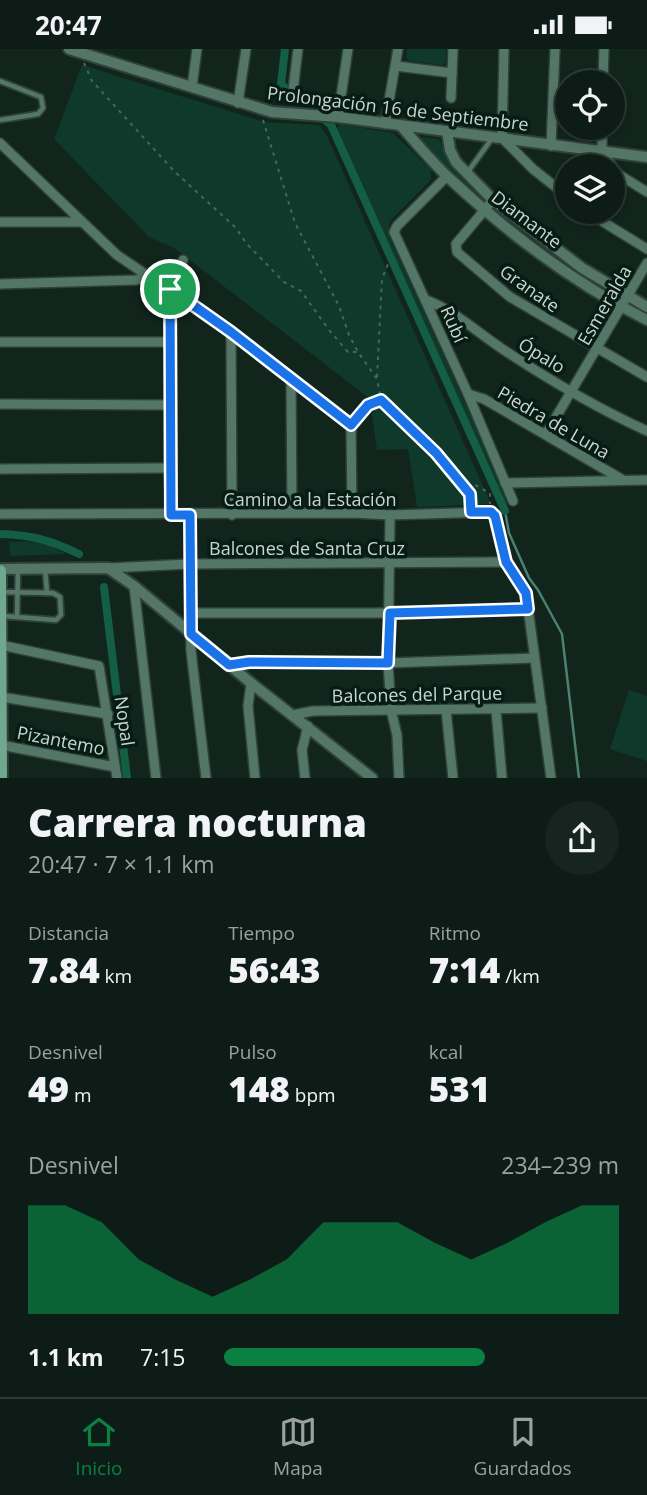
<!DOCTYPE html>
<html lang="es">
<meta charset="utf-8">
<style>
body{margin:0;font-family:"Open Sans",sans-serif;background:#16251f;color:#f1f3f6;height:100vh;display:flex;flex-direction:column;font-size:26px;white-space:nowrap}
*{box-sizing:border-box;margin:0}
p{font-size:23px;color:#9aa1a1}
.icon{flex:none;width:38px;height:38px;fill:none;stroke:currentColor;stroke-width:2;stroke-linecap:round;stroke-linejoin:round}
.map{position:relative;height:729px;overflow:hidden}
.side{display:flex;flex-direction:column;background:#0d1c16;flex:1}
.side>*{flex:none}
.fabs{position:absolute;left:555px;top:21px;display:grid;gap:14px}
.fabs a{display:grid;place-items:center;width:70px;height:70px;border-radius:50%;background:#0d1c16;box-shadow:0 4px 10px #0003,0 0 0 2px #2d3a35;font-size:35px}
.pin{position:absolute;display:grid;place-items:center;width:60px;height:60px;color:#fff;margin:-30px;border:4px solid #fff;border-radius:50%;box-shadow:0 2px 7px #0007}
.round{display:grid;place-items:center;flex:none;width:74px;height:74px;border-radius:37px;background:#16251f}
.headline{display:flex;align-items:center;justify-content:space-between;height:119px;padding:0 28px}
h1{font-size:38px;font-weight:800;line-height:52px}
.metrics{display:grid;grid-template-columns:repeat(3,1fr);gap:10px;height:119px;padding:7px 28px}
.metrics div{display:grid;align-content:center}
.metrics b{font-size:35px;font-weight:800}
.metrics small{font-size:19px;font-weight:400}
.metrics p{font-size:19px}
.chart{height:196px;padding:14px 28px}
.chart p{display:flex;justify-content:space-between}
.chart svg{width:100%;height:126px;margin-top:7px;fill:#0b8043;opacity:.7}
ul{padding:0 28px;list-style:none;font-size:23px}
li{display:grid;grid-template-columns:112px 84px 1fr;align-items:center;height:52px}
li i{height:18px;border-radius:9px;background:#0b8043}
.status{display:flex;justify-content:space-between;align-items:center;height:49px;padding:0 35px;background:#0d1c16;direction:ltr}
.status svg{height:19px;fill:currentColor}
.tabs{display:flex;justify-content:space-around;align-items:center;height:98px;border-top:2px solid #2d3a35;background:#0d1c16;font-size:19px;color:#9aa1a1}
.tabs a{display:grid;justify-items:center;gap:4px}
.tabs .current{color:#0b8043}
.map>svg:first-child{display:block}
</style>
<div class="status"><b>20:47</b><svg viewBox="0 0 49 12"><path d="M0 12V9h3v3zM5 12V6h3v6zM10 12V3h3v9zM15 12V0h3v12zM26 1h20v11H26zM47 4h2v5h-2z"/></svg></div>
<div class="map">
<svg width="647" height="729" viewBox="0 0 647 729">
<rect width="100%" height="100%" fill="#11251d"/>
<g fill="#0f392a">
<path d="M407 0H446V13L442 16 409 12 406 8Z"/>
<path d="M82 16 264 73 319 76 327 87 491 455 417 458 408 400 377 401 372 365 378 356 174 199 149 188 54 90Z"/>
<path d="M339 75 393 84 431 121V131L390 172 388 185 511 455H505L337 82Z"/>
<path d="M422 88 439 90 450 117 483 151 478 154 420 94Z"/>
<path d="M29 492 49 496 66 505 10 507 9 493Z"/>
<path d="M629 641 647 647V712L610 700Z"/>
</g>
<g fill="none" stroke-linecap="round" stroke-linejoin="round">
<path stroke="#4a826f" stroke-width="2.5" d="M505 462 509 484 529 529 538 541 562 585 579 729"/>
<g stroke="#145e45" stroke-width="8">
<path d="M285 0 281 35 299 51"/>
<path d="M325 71 331 76 505 462"/>
<path d="M0 485C32 486 50 491 79 505"/>
<path d="M104 538 127 729"/>
</g>
<g stroke="#2e413a" stroke-width="8">
<g id="service">
<path d="M0 32 41 48 43 59 38 65 0 71"/>
<path d="M467 124 493 88"/>
<path d="M45 520 47 544"/>
<path d="M1 543 53 544 60 548 61 566 56 571 3 567"/>
<path d="M17 568 18 520"/>
</g>
</g>
<g stroke="#2e413a" stroke-width="12">
<g id="minor">
<path d="M504 0 502 89 533 120 567 147"/>
<path d="M396 17 452 24"/>
<path d="M603 33 604 0"/>
<path d="M192 38 197 0"/>
<path d="M293 41 298 0"/>
<path d="M451 49 453 0"/>
<path d="M238 54 246 0"/>
<path d="M338 68 348 0"/>
<path d="M385 75 398 0"/>
<path d="M602 79V102L612 117"/>
<path d="M0 94 117 206 231 283 351 376"/>
<path d="M551 97 555 0"/>
<path d="M612 118 618 125 647 143"/>
<path d="M447 127 397 177 394 183 468 345 513 452"/>
<path d="M493 151 456 195 457 203 510 248 647 328"/>
<path d="M587 163 647 200"/>
<path d="M0 173H82"/>
<path d="M0 235 136 231 148 227"/>
<path d="M426 251C456 262 480 286 507 303 551 332 599 360 647 382"/>
<path d="M231 283 232 466"/>
<path d="M0 293H170"/>
<path d="M291 329 292 464"/>
<path d="M468 345 484 350 623 431"/>
<path d="M0 355 170 356"/>
<path d="M546 385 647 214"/>
<path d="M0 420 169 419"/>
<path d="M505 434 647 431"/>
<path d="M352 464 351 376 368 356"/>
<path d="M0 465 352 464 390 466 491 463 497 472 506 513 526 544 551 729"/>
<path d="M171 466 169 419 170 240 183 211"/>
<path d="M190 466 189 515 191 602 206 729"/>
<path d="M390 466 388 614 391 661 397 686 399 729"/>
<path d="M108 519 189 515 506 513"/>
<path d="M134 537 156 729"/>
<path d="M190 564H390L528 560"/>
<path d="M1 596 99 617 117 729"/>
<path d="M229 616 249 613 388 614 534 609"/>
<path d="M251 634 248 657 255 729"/>
<path d="M1 648 108 665"/>
<path d="M446 661 453 729"/>
<path d="M496 661 502 729"/>
<path d="M292 666 313 662 542 659"/>
<path d="M1 696 115 718"/>
<path d="M305 729 302 701 308 677"/>
</g>
</g>
<g stroke="#2e413a" stroke-width="14">
<g id="tertiary">
<path d="M69 0 272 63 338 68 647 108"/>
<path d="M402 78C417 95 432 113 449 129 508 184 575 235 647 271"/>
<path d="M447 82 450 101 456 113 493 151 582 219 647 258"/>
<path d="M0 520 108 519 134 537 251 634 372 729"/>
</g>
</g>
<g stroke="#2e413a" stroke-width="16">
<path id="secondary" d="M0 522 1 729"/>
</g>
<g stroke="#50625a" stroke-width="2" stroke-dasharray="3.5 5" stroke-linecap="butt">
<path d="M84 14 92 32 174 122 236 179 246 194 284 233 301 242 329 281 348 303H358"/>
<path d="M263 71 295 174 339 257 349 286 358 303 377 330 381 351 376 353"/>
<path d="M377 328 382 230 388 215"/>
<path d="M382 353 436 404 470 445 471 455"/>
<path d="M467 438 475 436 490 444V455"/>
</g>
<use href="#service" stroke="#547667" stroke-width="4.5"/>
<use href="#minor" stroke="#547667" stroke-width="9"/>
<use href="#tertiary" stroke="#547667" stroke-width="10"/>
<use href="#secondary" stroke="#6fa78f" stroke-width="12"/>
</g>
<g fill="none" stroke-linecap="round" stroke-linejoin="round">
<g stroke="#fff" stroke-width="14">
<path id="route" d="M170 240 231 283 351 376 368 356 381 351 436 404 470 445 471 463H491L495 467 506 513 526 544 528 560 390 564 388 614 249 613 229 616 191 585 190 466H171Z"/>
</g>
<use href="#route" stroke="#1a73e8" stroke-width="9"/>
</g>
<g text-anchor="middle" dominant-baseline="central" stroke-width="7" stroke-linejoin="round" paint-order="stroke">
<g font-size="18" fill="#c9d6d0" stroke="#071c14">
<text transform="translate(398 59) rotate(7)">Prolongación 16 de Septiembre</text>
<text transform="translate(527 170) rotate(37)">Diamante</text>
<text transform="translate(530 239) rotate(35)">Granate</text>
<text transform="translate(604 256) rotate(-60)">Esmeralda</text>
<text transform="translate(454 275) rotate(66)">Rubí</text>
<text transform="translate(542 306) rotate(31)">Ópalo</text>
<text transform="translate(554 373) rotate(30)">Piedra de Luna</text>
<text x="310" y="450">Camino a la Estación</text>
<text x="307" y="499">Balcones de Santa Cruz</text>
<text transform="translate(417 645) rotate(-1)">Balcones del Parque</text>
<text transform="translate(125 672) rotate(82)">Nopal</text>
<text transform="translate(61 691) rotate(11)">Pizantemo</text>
</g>
</g>
</svg>
<div class="fabs">
<a><svg class="icon" aria-label="locate" viewBox="0 0 24 24"><circle cx="12" cy="12" r="6"/><path d="M12 2v4M12 18v4M2 12h4M18 12h4"/></svg></a>
<a><svg class="icon" aria-label="layers" viewBox="0 0 24 24"><path d="M12 4l9 5-9 5-9-5zM3 14l9 5 9-5"/></svg></a>
</div>
<div class="pin" style="left:170px;top:240px;background:#1e9e55"><svg class="icon" aria-label="arrive" viewBox="0 0 24 24"><path d="M6 21V4h12l-3 4 3 4H6"/></svg></div>
</div>
<section class="side">
<div class="headline"><div><h1>Carrera nocturna</h1><p>20:47 · 7 × 1.1 km</p></div><a class="round"><svg class="icon" aria-label="share" viewBox="0 0 24 24"><path d="M12 15V3M7 8l5-5 5 5M5 13v7h14v-7"/></svg></a></div>
<div class="metrics">
<div><p>Distancia</p><b>7.84<small> km</small></b></div>
<div><p>Tiempo</p><b>56:43</b></div>
<div><p>Ritmo</p><b>7:14<small> /km</small></b></div>
</div>
<div class="metrics">
<div><p>Desnivel</p><b>49<small> m</small></b></div>
<div><p>Pulso</p><b>148<small> bpm</small></b></div>
<div><p>kcal</p><b>531</b></div>
</div>
<div class="chart"><p><span>Desnivel</span>234–239 m</p>
<svg viewBox="0 0 160 44" preserveAspectRatio="none"><path d="M0 44V6L10 6L20 12L30 25L40 32L50 38L60 32L70 25L80 12L90 12L100 12L110 19L120 25L130 19L140 12L150 6L160 6V44z"/></svg>
</div>
<ul>
<li><b>1.1 km</b>7:15<i style="width:66%"></i></li>
</ul>
</section>
<nav class="tabs">
<a class="current"><svg class="icon" aria-label="home" viewBox="0 0 24 24"><path d="M3 11l9-7 9 7M6 9v11h12V9"/></svg>Inicio</a>
<a><svg class="icon" aria-label="map" viewBox="0 0 24 24"><path d="M3 6l6-2 6 2 6-2v14l-6 2-6-2-6 2zM9 4v14M15 6v14"/></svg>Mapa</a>
<a><svg class="icon" aria-label="saved" viewBox="0 0 24 24"><path d="M7 4h10v16l-5-4-5 4z"/></svg>Guardados</a>
</nav>
